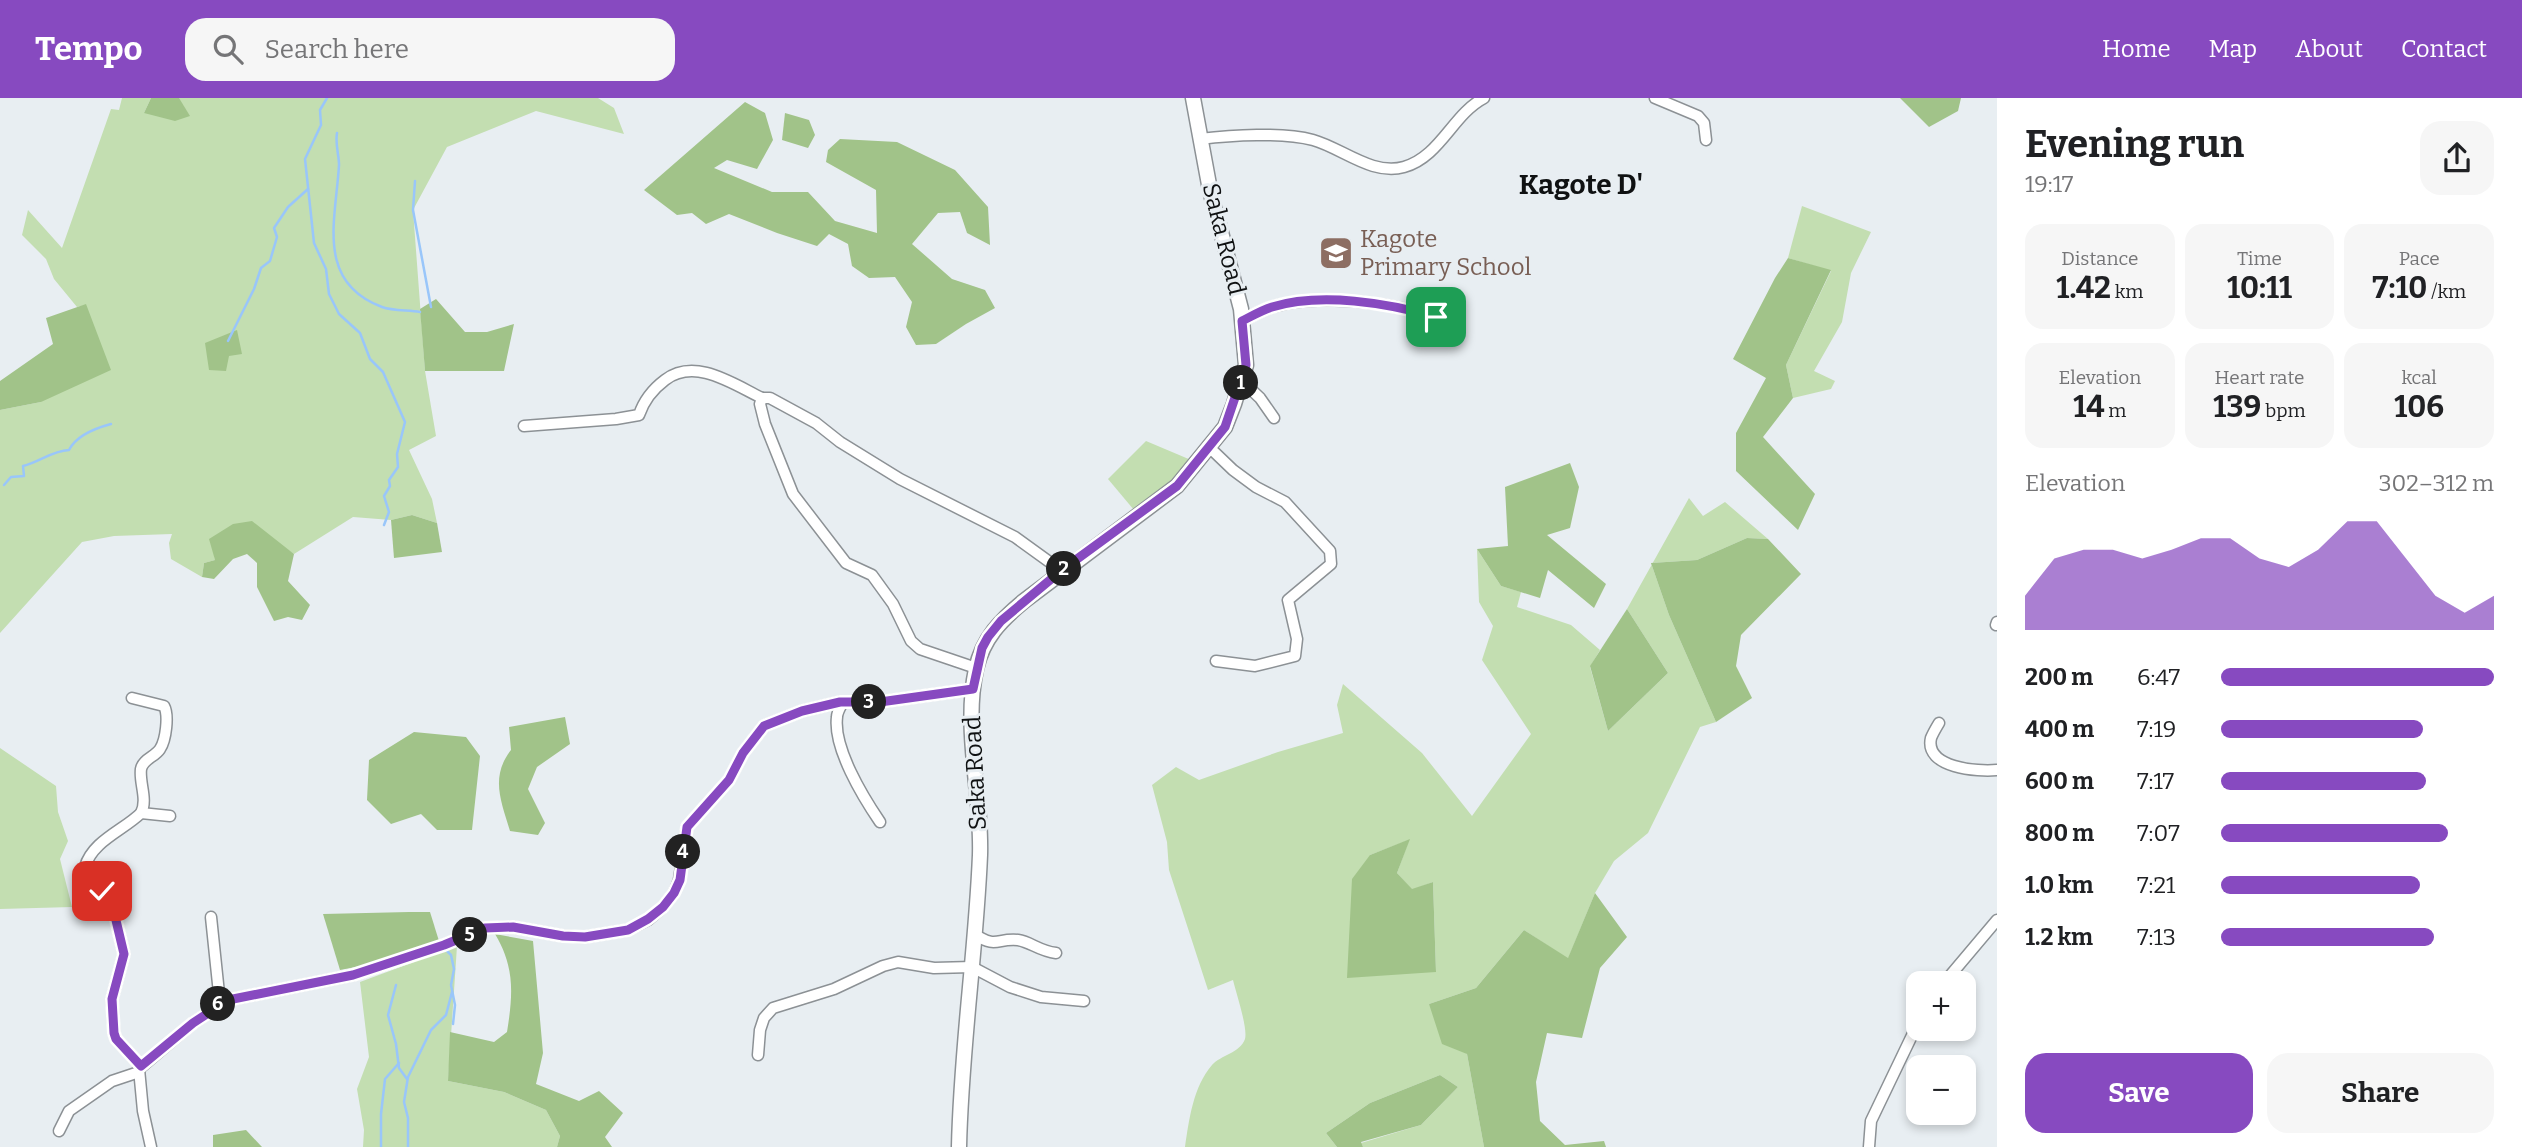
<!DOCTYPE html>
<meta charset="utf-8">
<style>
body{margin:0;font-family:Bitter,serif;background:#f6f6f6;color:#202124;height:100vh;display:flex;flex-direction:column;font-size:26px;white-space:nowrap}
*{box-sizing:border-box;margin:0}
p{font-size:23px;color:#757577}
.icon{flex:none;width:38px;height:38px;fill:none;stroke:currentColor;stroke-width:2;stroke-linecap:round;stroke-linejoin:round}
.map{position:relative;flex:1;overflow:hidden}
.details{display:flex;flex-direction:column;background:#fff;width:525px}
.details>*{flex:none}
.controls{position:absolute;left:1906px;top:873px;display:grid;gap:14px}
.controls a{display:grid;place-items:center;width:70px;height:70px;border-radius:14px;background:#fff;box-shadow:0 4px 10px #0003;font-size:35px}
.pin{position:absolute;display:grid;place-items:center;width:60px;height:60px;color:#fff;margin:-30px;border-radius:14px;box-shadow:0 4px 10px #0006}
.km{position:absolute;width:35px;height:35px;margin:-18px;border-radius:50%;background:#222;color:#fff;font-size:19px;line-height:35px;text-align:center}
.round{display:grid;place-items:center;flex:none;width:74px;height:74px;border-radius:21px;background:#f6f6f6}
.head{display:flex;align-items:center;justify-content:space-between;height:119px;padding:0 28px}
h1{font-size:38px;font-weight:700;line-height:52px}
.figures{display:grid;grid-template-columns:repeat(3,1fr);gap:10px;height:119px;padding:7px 28px}
.figures div{display:grid;align-content:center;border-radius:18px;background:#f6f6f6;text-align:center}
.figures b{font-size:30px;font-weight:700}
.figures small{font-size:19px;font-weight:400}
.figures p{font-size:19px}
.chart{height:196px;padding:14px 28px}
.chart p{display:flex;justify-content:space-between}
.chart svg{width:100%;height:126px;margin-top:7px;fill:#874ac0;opacity:.7}
.primary-button{display:flex;gap:14px;margin-top:auto;padding:14px 28px}
.primary-button a{flex:1;height:80px;border-radius:21px;background:#874ac0;color:#fff;font-size:28px;font-weight:700;line-height:80px;text-align:center}
.primary-button a+a{background:#f6f6f6;color:#202124}
ul{padding:0 28px;list-style:none;font-size:23px}
li{display:grid;grid-template-columns:112px 84px 1fr;align-items:center;height:52px}
li i{height:18px;border-radius:9px;background:#874ac0}
header{display:flex;align-items:center;gap:42px;box-sizing:border-box;height:98px;padding:0 35px;background:#874ac0;color:#fff}
header strong{font-size:33px}
nav{display:flex;gap:38px;margin-inline-start:auto;font-size:24px}
.search{width:490px;height:63px;background:#f6f6f6;display:flex;align-items:center;gap:18px;box-sizing:border-box;padding:0 24px;border-radius:21px;color:#757577;font-size:26px}
main{display:flex;flex:1;min-height:0}
.map>svg:first-child{display:block}
</style>
<header>
<strong>Tempo</strong>
<div class="search"><svg class="icon" aria-label="search" viewBox="0 0 24 24"><circle cx="10" cy="10" r="6"/><path d="M15 15l6 6"/></svg>Search here</div>
<nav><a>Home</a><a>Map</a><a>About</a><a>Contact</a></nav>
</header>
<main>
<div class="map">
<svg width="1997" height="1049" viewBox="0 0 1997 1049">
<rect width="100%" height="100%" fill="#e8eef2"/>
<g fill="#c3deb1" fill-rule="evenodd">
<path d="M122 0H151L144 15 178 0H598L614 10 624 36 536 13 447 49 413 112 425 273 436 338 409 352 432 401 437 425 412 417 391 422 353 419 294 456 272 441 214 454 215 462 204 465 202 479 171 461 169 445 172 436 114 438 82 444 0 535V312L41 304 86 207 77 209 54 181 46 161 22 137 28 112 62 150 111 11 119 12Z"/>
<path d="M1802 108 1871 134 1851 175 1842 224 1814 273 1835 283 1831 291 1793 300 1786 267 1831 173 1788 160Z"/>
<path d="M1146 343 1191 362 1175 381 1134 412 1108 381Z"/>
<path d="M1689 400 1703 418 1725 404 1768 441 1747 440 1697 462 1651 465 1669 517 1716 624 1700 629 1648 735 1614 763 1595 795 1568 861 1524 832 1476 890 1429 906 1467 956 1484 1049H1363L1361 1045 1421 1027 1458 989 1440 977 1370 1005 1326 1035 1337 1049H1185C1189 1022 1193 989 1212 967 1221 957 1240 955 1245 941 1248 930 1236 895 1233 882L1208 892 1169 772 1167 744 1152 687 1176 669 1199 682 1278 654 1343 635 1337 607 1343 586 1422 655 1472 718 1531 636 1482 562 1493 528 1479 504 1477 451 1501 488 1521 494 1517 509 1571 527 1600 552 1590 569 1608 633 1668 575 1627 511ZM1409 742 1397 775 1412 792 1433 784 1436 874 1370 757Z"/>
<path d="M0 650 56 688 58 714 68 743 60 761 72 809 0 811Z"/>
<path d="M457 848 448 983 504 994 546 1012 560 1038 557 1049H363L364 1032 357 991 369 959 360 884Z"/>
</g>
<g fill="#a1c389">
<path d="M151 0H179L190 18 175 23 144 15Z"/>
<path d="M1900 0H1961L1958 13 1929 29Z"/>
<path d="M745 4 765 15 773 42 757 71 727 62 714 70 772 94H808L835 123 877 135 876 92 826 64 828 52 840 41 897 44 955 72 988 109 990 147 967 135 960 114 938 115 912 146 952 181 985 192 995 210 966 226 936 246 916 247 906 229 912 204 895 179 869 180 852 168 848 146 829 136 817 148 777 135 729 116 706 126 692 115 677 117 644 92Z"/>
<path d="M785 15 809 22 815 37 808 50 782 42Z"/>
<path d="M1788 160 1831 172 1786 267 1793 300 1763 339 1815 396 1798 432 1736 373V335L1766 280 1733 261 1775 180Z"/>
<path d="M436 201 465 234H487L514 226 504 273H425L420 211Z"/>
<path d="M86 206 111 272 41 304 0 312V283L53 246 46 220Z"/>
<path d="M237 232 242 256 229 258 226 273 209 272 205 245Z"/>
<path d="M1570 365 1579 389 1570 430 1547 437 1606 486 1594 510 1548 472 1540 500 1501 488 1477 451 1508 448 1505 389Z"/>
<path d="M412 417 437 425 442 454 394 460 391 422Z"/>
<path d="M252 423 294 456 288 483 310 507 302 522 288 519 274 523 257 489V465L247 456 233 461 214 481 202 479 204 465 215 462 209 441 233 426Z"/>
<path d="M1747 440 1768 441 1801 476 1741 537 1736 568 1752 600 1716 624 1669 517 1651 465 1697 462Z"/>
<path d="M1627 511 1668 575 1608 633 1590 568Z"/>
<path d="M565 619 570 646 537 669 528 691 545 725 538 737 510 733C501 703 490 679 511 652L509 629Z"/>
<path d="M414 634 466 639 480 658 472 732H437L421 716 391 726 367 702 369 662Z"/>
<path d="M1410 741 1397 775 1412 791 1433 784 1436 874 1347 880 1352 781 1370 757Z"/>
<path d="M1595 795 1627 839 1600 870 1582 940 1547 935 1536 984 1540 1023 1565 1047 1604 1043 1606 1049H1484L1467 956 1442 946 1429 906 1476 890 1524 832 1568 860Z"/>
<path d="M409 814H430L439 843 361 868 340 872 323 816Z"/>
<path d="M495 836 533 843 543 955 536 986 579 1003 599 993 623 1015 605 1039 612 1049H557L560 1038 546 1012 504 994 448 983 450 934 494 944 507 934C513 897 515 869 495 836Z"/>
<path d="M1440 977 1458 989 1421 1027 1361 1044 1363 1049H1337L1326 1035 1370 1005Z"/>
<path d="M246 1032 262 1049H213V1037Z"/>
</g>
<g fill="none" stroke-linecap="round" stroke-linejoin="round">
<g stroke="#99c6fa" stroke-width="2.5">
<path d="M327 0 320 12 321 27 305 61 314 145 326 171 329 196 339 216 360 235 370 261 383 274 405 324 397 356 398 369 389 382 390 388 384 398 389 414 384 427"/>
<path d="M337 35C335 47 339 56 339 67 336 121 315 184 382 209 393 213 408 212 420 214"/>
<path d="M415 83 413 112 431 209"/>
<path d="M228 243 254 191 261 170 270 163 277 139 274 130 288 109 308 91"/>
<path d="M4 387 11 379 24 378 23 368C40 364 51 353 69 352 76 338 96 330 111 326"/>
<path d="M444 850 451 857 454 871 451 887 455 907 453 926"/>
<path d="M396 887 388 917 396 946 399 970 407 981"/>
<path d="M381 1049V1016L385 981 399 965"/>
<path d="M408 1049V1020L404 1004 408 979 431 932 446 917 452 894"/>
</g>
<g stroke="#8c9195" stroke-width="13">
<g id="minor">
<path d="M1655 0 1698 18 1704 25 1706 42"/>
<path d="M1200 41C1232 37 1282 34 1313 42 1342 50 1372 78 1404 69 1440 59 1453 16 1484 0"/>
<path d="M1242 223C1252 218 1262 212 1272 209 1317 195 1409 204 1449 227"/>
<path d="M1242 283 1260 300 1274 320"/>
<path d="M524 328 616 321 639 317C644 302 653 291 665 282 695 259 733 286 762 300"/>
<path d="M1209 349 1233 372 1256 389 1285 404 1330 453 1331 466 1288 502 1297 541 1295 558 1255 568 1216 563"/>
<path d="M1996 527 1997 524"/>
<path d="M976 570 920 551 911 543 893 506 872 477 846 465 793 396 765 326 760 306 762 300H770L816 325 840 344 900 381 1015 439 1062 473"/>
<path d="M132 600 164 608C169 617 166 642 160 651 155 659 143 661 141 671 139 685 148 701 141 715 124 732 92 743 85 769L114 814 124 856 112 901 114 935 116 941 141 968"/>
<path d="M843 604C841 608 837 614 837 619 833 650 863 699 880 724"/>
<path d="M1939 625C1936 630 1933 635 1931 640 1924 670 1978 674 1997 672"/>
<path d="M141 715 170 718"/>
<path d="M211 819 220 905"/>
<path d="M974 836C997 851 996 840 1018 842 1031 844 1039 853 1056 855"/>
<path d="M1943 886 1997 822"/>
<path d="M758 957 760 932 764 920 773 910 834 891 883 868 898 864 934 870 972 869 1010 889 1041 899 1084 903"/>
<path d="M59 1033 69 1013 112 983 139 974"/>
<path d="M151 1049 143 1013 139 971 193 925 228 902 353 877 444 847 485 830 513 829 563 838 585 839 628 832 648 822 663 809 674 795 679 782 687 729 729 682 743 655 764 628 802 613 840 604H880L973 591"/>
<path d="M1869 1049 1871 1023 1918 925"/>
</g>
</g>
<g stroke="#8c9195" stroke-width="17">
<path id="major" d="M959 1049C961 951 976 854 980 757 982 695 963 632 976 571 983 540 1001 522 1024 503L1177 388 1225 329 1234 306 1246 267 1241 211 1210 92 1193 0"/>
</g>
<use href="#minor" stroke="#fff" stroke-width="10"/>
<use href="#major" stroke="#fff" stroke-width="14"/>
</g>
<g fill="none" stroke-linecap="round" stroke-linejoin="round">
<g stroke="#fff" stroke-width="14">
<path id="route" d="M102 793 114 814 124 856 112 901 114 935 116 941 141 968 193 925 228 902 353 877 444 847 485 830 513 829 563 838 585 839 628 832 648 821 663 809 674 795 680 782 687 729 729 682 743 655 764 628 802 613 840 604H880L973 591 982 550 988 539 1001 523 1062 472 1177 388 1225 329 1246 267 1242 223C1252 218 1262 212 1272 209 1321 194 1388 205 1436 219"/>
</g>
<use href="#route" stroke="#874ac0" stroke-width="9"/>
</g>
<defs>
<g id="school-square" transform="scale(1.75)"><rect x="-9" y="-9" width="18" height="18" rx="4" fill="#8d6e63" stroke="#e8eef2"/><path d="M0-5L7-2L0 1L-7-2ZM-4 1L0 2.5L4 1V4Q0 6-4 4Z" fill="#fff"/></g>
</defs>
<g fill-rule="evenodd">
<use href="#school-square" x="1336" y="155"/>
</g>
<g text-anchor="middle" dominant-baseline="central" stroke-width="6" stroke-linejoin="round" paint-order="stroke">
<g font-size="24" fill="#0f1112" stroke="#e8eef2">
<text transform="translate(1224 141) rotate(76)">Saka Road</text>
<text transform="translate(975 675) rotate(-93)">Saka Road</text>
</g>
<g font-size="24" fill="#785e54" stroke="#e8eef2" text-anchor="start">
<text x="1360" y="141">Kagote<tspan x="1360" dy="28">Primary School</tspan></text>
</g>
<g font-size="28" font-weight="bold" fill="#0f1112" stroke="#e8eef2">
<text x="1581" y="86">Kagote D'</text>
</g>
</g>
</svg>
<div class="controls">
<a>+</a>
<a>−</a>
</div>
<div class="pin" style="left:1436px;top:219px;background:#1e9e55"><svg class="icon" aria-label="arrive" viewBox="0 0 24 24"><path d="M6 21V4h12l-3 4 3 4H6"/></svg></div>
<div class="pin" style="left:102px;top:793px;background:#d93025"><svg class="icon" aria-label="check" viewBox="0 0 24 24"><path d="M5 12l5 5 9-10"/></svg></div>
<b class="km" style="left:1241px;top:285px">1</b>
<b class="km" style="left:1064px;top:471px">2</b>
<b class="km" style="left:869px;top:604px">3</b>
<b class="km" style="left:683px;top:754px">4</b>
<b class="km" style="left:470px;top:837px">5</b>
<b class="km" style="left:218px;top:906px">6</b>
</div>
<section class="details">
<div class="head"><div><h1>Evening run</h1><p>19:17</p></div><a class="round"><svg class="icon" aria-label="share" viewBox="0 0 24 24"><path d="M12 15V3M7 8l5-5 5 5M5 13v7h14v-7"/></svg></a></div>
<div class="figures">
<div><p>Distance</p><b>1.42<small> km</small></b></div>
<div><p>Time</p><b>10:11</b></div>
<div><p>Pace</p><b>7:10<small> /km</small></b></div>
</div>
<div class="figures">
<div><p>Elevation</p><b>14<small> m</small></b></div>
<div><p>Heart rate</p><b>139<small> bpm</small></b></div>
<div><p>kcal</p><b>106</b></div>
</div>
<div class="chart"><p><span>Elevation</span>302–312 m</p>
<svg viewBox="0 0 160 44" preserveAspectRatio="none"><path d="M0 44V32L10 19L20 16L30 16L40 19L50 16L60 12L70 12L80 19L90 22L100 16L110 6L120 6L130 19L140 32L150 38L160 32V44z"/></svg>
</div>
<ul>
<li><b>200 m</b>6:47<i style="width:100%"></i></li>
<li><b>400 m</b>7:19<i style="width:74%"></i></li>
<li><b>600 m</b>7:17<i style="width:75%"></i></li>
<li><b>800 m</b>7:07<i style="width:83%"></i></li>
<li><b>1.0 km</b>7:21<i style="width:73%"></i></li>
<li><b>1.2 km</b>7:13<i style="width:78%"></i></li>
</ul>
<div class="primary-button"><a>Save</a><a>Share</a></div>
</section>
</main>
